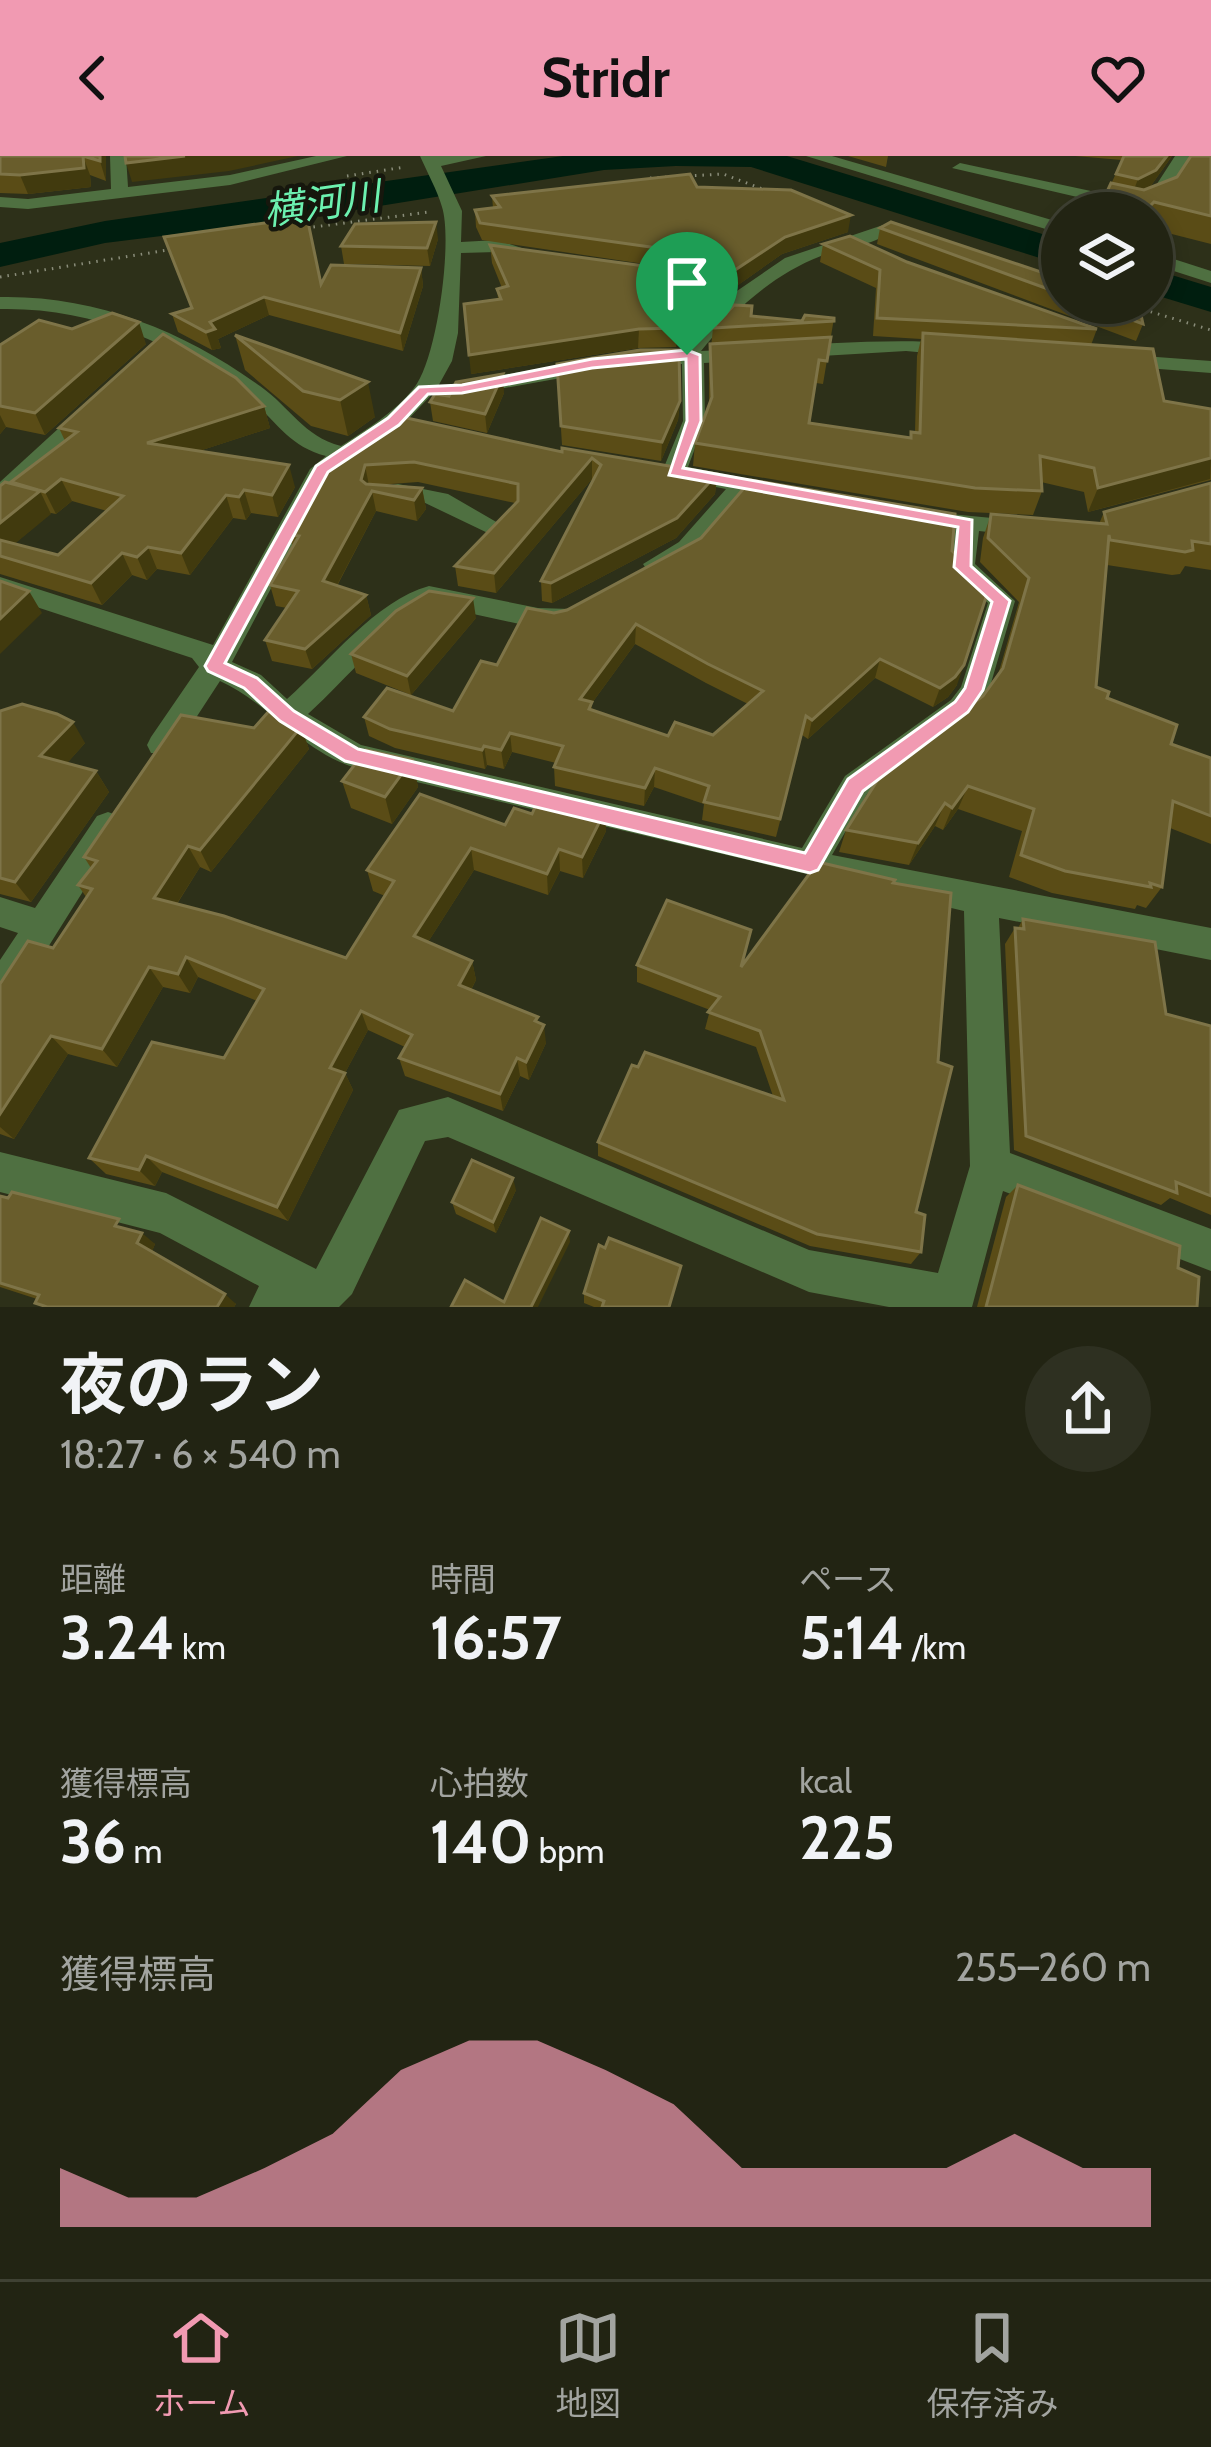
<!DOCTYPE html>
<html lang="ja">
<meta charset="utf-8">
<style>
body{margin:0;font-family:Cabin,"Noto Sans JP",sans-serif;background:#2e3021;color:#f1f3f6;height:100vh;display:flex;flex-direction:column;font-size:45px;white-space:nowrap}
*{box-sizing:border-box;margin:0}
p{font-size:39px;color:#a2a4a0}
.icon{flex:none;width:66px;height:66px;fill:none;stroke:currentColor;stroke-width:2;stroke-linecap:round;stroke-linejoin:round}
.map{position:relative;height:1151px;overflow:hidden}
.sheet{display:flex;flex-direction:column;background:#222413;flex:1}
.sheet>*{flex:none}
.fabs{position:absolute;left:1041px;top:36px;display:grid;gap:24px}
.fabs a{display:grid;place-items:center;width:132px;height:132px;border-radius:50%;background:#222413;box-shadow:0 6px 18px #0003,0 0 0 3px #3f4133;font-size:60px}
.pin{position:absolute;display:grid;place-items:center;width:102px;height:102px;color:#fff;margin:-123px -51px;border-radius:50% 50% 50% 0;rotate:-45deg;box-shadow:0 0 12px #0007}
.pin .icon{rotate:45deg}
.round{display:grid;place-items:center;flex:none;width:126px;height:126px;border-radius:63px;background:#2e3021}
.summary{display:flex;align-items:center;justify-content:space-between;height:204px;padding:0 60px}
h1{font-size:66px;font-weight:700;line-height:90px}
.stats{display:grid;grid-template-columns:repeat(3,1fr);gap:18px;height:204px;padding:12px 60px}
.stats div{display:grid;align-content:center}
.stats b{font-size:60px;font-weight:700}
.stats small{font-size:33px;font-weight:400}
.stats p{font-size:33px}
.chart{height:336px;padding:24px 60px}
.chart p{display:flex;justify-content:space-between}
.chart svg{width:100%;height:216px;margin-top:12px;fill:#f19ab2;opacity:.7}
header{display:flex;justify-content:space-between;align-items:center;height:156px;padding:0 60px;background:#f19ab2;color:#111;font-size:54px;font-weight:700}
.menu{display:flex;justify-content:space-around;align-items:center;height:168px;border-top:3px solid #3f4133;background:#222413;font-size:33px;color:#a2a4a0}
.menu a{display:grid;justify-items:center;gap:6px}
.menu .selected{color:#f19ab2}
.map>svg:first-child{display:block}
</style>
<header><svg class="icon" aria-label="back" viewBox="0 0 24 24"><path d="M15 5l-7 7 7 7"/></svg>Stridr<svg class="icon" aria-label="heart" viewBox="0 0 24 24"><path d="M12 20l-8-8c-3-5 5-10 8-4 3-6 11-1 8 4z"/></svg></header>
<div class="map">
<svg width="1211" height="1151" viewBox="0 0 1211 1151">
<rect width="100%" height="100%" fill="#2d3019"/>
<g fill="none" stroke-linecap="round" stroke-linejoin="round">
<g fill="#001e0f" fill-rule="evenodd">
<path d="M563 0H787L1062 84V109L751 11 676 10 604 14 305 62 105 87 0 111V87L105 65Z"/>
<path d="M1152 113 1211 131V156L1152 138Z"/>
</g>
<g stroke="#8a8d7a" stroke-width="3" stroke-dasharray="1.5 6" stroke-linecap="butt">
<path d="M347 20 405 11"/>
<path d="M650 22 723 18 765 34"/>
<path d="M306 72 429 56"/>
<path d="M0 121 174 93"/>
<path d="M1122 147 1211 174"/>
</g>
<g fill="#4f7041" fill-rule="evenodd">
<path d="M110 0H126L128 31 230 19 316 0H347L230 29 28 53 0 51V41L28 43 111 33Z"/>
<path d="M420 0H486L441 10 462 55 461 86 497 84 540 98 531 104 497 96 461 97 458 177 452 205 436 234 401 271 332 317 232 506 261 519 287 543C330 505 375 445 429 430L538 452 571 453 575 460 571 467 538 472 432 449C383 475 350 520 308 558L361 589 802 692 845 620 951 544 961 531 988 447 949 411 954 372 909 366 906 360 909 354 1034 366 1038 372 1025 380 979 375 975 408 1015 445 989 534 971 560 867 638 832 699 1211 772V804L999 762 1010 997 1211 1073V1115L1003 1035 972 1151H889L809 1136 448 981 425 985 352 1138 339 1151H249L259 1130 160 1077 0 1036V996L166 1037 316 1113 399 954 448 941 809 1094 938 1117 970 1010 964 755 353 611C301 594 268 547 220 525L173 597H151L147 589 151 581 199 511 192 502 0 439V421L213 489 310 313 326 300C287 290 275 262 245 239 172 186 91 151 0 153V141C95 139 184 175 260 230 291 252 303 280 341 290 367 273 394 257 414 232 437 204 453 85 442 51 437 34 427 16 420 0Z"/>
<path d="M806 0H832L1062 67V78Z"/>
<path d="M1175 0H1192L1166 41 1133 54 952 12 960 7 1133 44 1153 34Z"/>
<path d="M883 69 892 74C873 91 844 91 821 100 772 119 733 155 701 195 748 194 945 174 971 194L961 200 906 195 704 207 705 265 688 311 782 329 794 337 782 345 748 338C725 365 689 424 647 414L643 408 679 386 726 333 666 321 662 316 683 265 682 208H639L466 239 455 232 466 225 639 196 678 195 720 149 701 136 665 126V118L715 128 731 139 785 102Z"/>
<path d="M1152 96 1211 115V127L1152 108Z"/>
<path d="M1116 198 1211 205V217L1108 209V199Z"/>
<path d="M91 248 99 250V260L9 344 0 347V326L83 250Z"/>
<path d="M398 328 448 338 505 371 492 379 421 345 382 346 370 338 373 333Z"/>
<path d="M108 656 119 660 124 669 119 678 13 847 0 852V804L18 777 0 771V741L35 752 97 660Z"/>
</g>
</g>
<g fill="#5a4c16" fill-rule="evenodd">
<path d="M0 0H106V25L90 19 91 31 28 38 0 37Z"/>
<path d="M848 0H888L886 11Z"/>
<path d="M1075 0H1172L1150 31 1177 21 1211 0V88L1152 73V57H1098L1122 4Z"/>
<path d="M697 31 848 76 782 98 731 134 685 114 482 84 476 71 475 54 493 52 492 40Z"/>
<path d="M880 72 1062 123V147H1132L1143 168 1136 185 877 88Z"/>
<path d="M164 81 321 127 421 112 423 130 403 195 269 159 218 183 221 192 212 194 178 176 172 158 191 152Z"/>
<path d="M438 83 430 110 344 108 341 90Z"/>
<path d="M823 88 907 106 1097 173 1091 189 1164 245 1211 253V324L1088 356 1084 336 1041 326 1042 335 1033 359 968 356 693 310 695 287 709 248V211L713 172 751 160 802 165 834 162 823 228 816 227 809 267 910 282 911 276H915L917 200 921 183 873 180 876 132 820 106Z"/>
<path d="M490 89 709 148 701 152 700 164 676 191 638 192 471 218 498 143 497 133 502 132 492 107Z"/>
<path d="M72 173 146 188 45 279 6 271 0 278V189Z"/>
<path d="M235 179 375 261 348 280 311 270 245 214Z"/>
<path d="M557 208 680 245 678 264 661 305 562 289Z"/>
<path d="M504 237 487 277 433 265 430 246 449 240Z"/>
<path d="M264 250 270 272 199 295 295 331 278 361 251 357 246 364 233 362 190 419 157 413 147 424 132 419 102 449 0 418V330L12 328 11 326 65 285 59 272ZM72 345 107 355 58 399 14 388 51 357 56 358Z"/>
<path d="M562 296 717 318 715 338 676 382 552 447 542 445 541 425 594 324 592 323 496 437 458 430 455 410 515 347 418 326 377 329 422 332 426 353 417 365 376 355 337 430 366 439 371 459 312 513 272 505 265 484 287 452 276 450 270 429 293 391 289 379 331 300Z"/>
<path d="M1211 327V414L1185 410 1180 418 1172 419 1107 409 1096 531 1107 542 1171 588 1211 602V688L1170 672 1162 731 1146 752 1137 749 1135 753 1052 737 1009 721 1022 675 958 653 943 674 935 670 909 709 839 696 846 674 983 540 998 519 1019 446 980 406 983 382 991 358 1099 368 1104 356Z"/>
<path d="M952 395 957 529 948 541 933 551 875 522 808 583 802 579 776 681 702 664 704 648 654 631 644 650 555 630 554 611 556 607 512 596 504 613 487 609 485 613 395 592 369 580 364 561 453 555 497 509 554 457ZM635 488 706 527 748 548 713 579 668 580 592 554V547Z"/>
<path d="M476 462 411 539 356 517 351 498Z"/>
<path d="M0 555 85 587 67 607 96 615 109 636 31 746 0 738Z"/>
<path d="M301 571 309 593 211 716 200 711 177 748 346 802 385 740 373 735 367 714 505 669 532 658 606 675 583 722 560 715 548 739 474 714 428 786 472 805 476 824 471 834 538 867 546 887 529 924 520 920 503 955 405 920 399 902 405 891 368 874 345 917 353 934 288 1065 162 1016 155 1030 106 1018 89 1002 224 902 257 845 198 821 190 837 163 831 117 911 68 898 14 983 0 978V828L53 792 86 741 78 729 91 712 84 701 254 572Z"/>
<path d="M412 604 418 631 392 668 351 652 342 625Z"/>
<path d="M894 728 921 1096 911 1108 810 1090 598 1000V986L773 940 756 891 705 873 710 854 637 826V809H743Z"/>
<path d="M1023 763 1166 858 1211 870V1059L1170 1042 1161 1049 1014 994 1005 788 1015 772H1018Z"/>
<path d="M1018 1029 1178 1112 1197 1151H977L1006 1041Z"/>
<path d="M516 1034 496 1077 456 1058 452 1046Z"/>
<path d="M0 1040 132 1074 155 1088 152 1095 236 1148 234 1151H47L37 1143 0 1131Z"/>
<path d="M584 1137 670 1151H594L584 1147Z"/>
</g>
<g fill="#413a0e">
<path d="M83 0 90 19 91 31 28 38 20 19Z"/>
<path d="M100 0H106V25L100 5Z"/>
<path d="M185 0H298L229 15 132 26 126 7Z"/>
<path d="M1167 0H1172L1150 31 1132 39 1138 23Z"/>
<path d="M851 59 848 76 782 98 731 134 732 116 785 81Z"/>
<path d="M436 66 438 83 430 110 427 92Z"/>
<path d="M421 112 423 130 403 195 400 177Z"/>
<path d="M710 130 709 148 701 152 700 164 676 191 677 172 683 144Z"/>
<path d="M264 141 269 159 218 183 221 192 212 194 206 176 210 166Z"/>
<path d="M139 166 146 188 45 279 35 257Z"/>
<path d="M639 173 638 192 471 218 469 199Z"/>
<path d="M503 218 504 237 487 277 485 258Z"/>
<path d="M368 226 375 261 348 280 340 244Z"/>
<path d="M680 245 678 264 661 305 662 286Z"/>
<path d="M264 250 270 272 156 309 147 287Z"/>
<path d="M0 259 6 271 0 278Z"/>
<path d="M592 302V323L496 437 494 417Z"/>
<path d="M1211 302 1210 323 1088 356 1098 332Z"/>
<path d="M289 309 295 331 278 361 272 339Z"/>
<path d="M365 309 369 330 365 344 361 324Z"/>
<path d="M717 318 715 338 676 382 552 447 551 427Z"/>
<path d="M61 323 72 345 56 358 45 336Z"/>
<path d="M422 332 426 353 417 365 414 344Z"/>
<path d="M244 334 251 357 246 364 239 341Z"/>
<path d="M40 335 51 358 0 400V367Z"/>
<path d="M372 335 376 355 328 446 323 425Z"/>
<path d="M226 339 233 362 190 419 181 397Z"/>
<path d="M148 391 157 413 147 424 137 401Z"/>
<path d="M122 397 132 419 102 449 91 427Z"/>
<path d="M29 435 42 457 0 498V463Z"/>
<path d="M366 439 371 459 312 513 305 493Z"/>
<path d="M473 442 476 462 411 539 407 520Z"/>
<path d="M636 468 635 488 592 547V566L580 543Z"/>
<path d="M880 503 875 522 808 583 812 564Z"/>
<path d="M964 509 957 529 948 541 933 551 940 532Z"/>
<path d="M73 566 85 587 54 622 40 600Z"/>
<path d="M301 571 309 593 211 716 200 694Z"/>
<path d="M510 577 512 596 504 613 501 594Z"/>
<path d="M484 590 487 609 485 613 482 594Z"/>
<path d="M412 604 418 631 392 668 385 641Z"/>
<path d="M655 612 654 631 644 650 645 632Z"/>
<path d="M96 615 109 636 31 746 15 726Z"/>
<path d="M968 630 958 653 943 674 952 652Z"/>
<path d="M945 647 935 670 909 709 918 687Z"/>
<path d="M606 653V675L583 722 582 701Z"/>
<path d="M188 690 200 711 167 763 154 742Z"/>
<path d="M471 692 474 714 419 800 414 780Z"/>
<path d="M559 693 560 715 548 739 547 718Z"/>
<path d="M186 801 198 821 190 837 178 818Z"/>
<path d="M472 805 476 824 463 848 459 829Z"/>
<path d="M149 811 163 831 117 911 102 893Z"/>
<path d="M361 855 368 874 345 917 353 934 288 1065 277 1051 330 912Z"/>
<path d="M538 861 539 878 544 869 546 887 529 924 526 906Z"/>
<path d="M51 880 68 898 14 983 0 971V958Z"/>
<path d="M517 902 520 920 503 955 500 938Z"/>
<path d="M146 1000 162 1016 155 1030 139 1014Z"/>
<path d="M513 1022 516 1034 496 1077 493 1066Z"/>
<path d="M569 1075 570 1086 538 1151H531Z"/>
<path d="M142 1077 155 1088 151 1098 137 1087Z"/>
<path d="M225 1138 236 1148 234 1151H217Z"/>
</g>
<g fill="#695d2c" stroke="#7e7448" stroke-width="3" fill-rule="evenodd">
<path d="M0 0H100V5L83 0 84 12 20 19 0 18Z"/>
<path d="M125 0H185L126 7Z"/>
<path d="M1124 0H1167L1156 14 1138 23 1116 18Z"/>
<path d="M1191 0H1211V60L1154 46 1143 57H1121L1100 51 1111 27 1144 34 1177 21Z"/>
<path d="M690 18 697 31 791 34 851 59 785 81 732 116 686 96 480 67 475 54 500 51 492 40Z"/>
<path d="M307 61 321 128 331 109 421 112 400 177 264 141 210 166 215 173 206 176 172 158 192 152 164 81Z"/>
<path d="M436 66 427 92 341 90 355 68Z"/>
<path d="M891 66 1062 123V138L880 72Z"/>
<path d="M850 80 907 106 1097 173 877 162 880 114 823 88Z"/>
<path d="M490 89 681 115 710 130 683 144 701 146 677 172 639 173 469 199 464 148 501 143 497 133 508 130Z"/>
<path d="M1085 147H1132L1139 150 1143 168Z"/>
<path d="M734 149 752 150 751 160 802 165 805 159 834 162V165L713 172Z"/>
<path d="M112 157 139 166 35 257 0 250V189L39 164 72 173Z"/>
<path d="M923 177 1153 193 1164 245 1211 253V302L1098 332 1094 312 1040 300 1042 335 975 332 695 287 712 241 710 188 831 181 827 205 819 204 809 267 911 282V276L920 277Z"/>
<path d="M163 178 236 222 264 250 147 287 289 309 272 339 244 334 239 341 226 339 181 397 148 391 137 401 122 397 91 427 0 400V384L58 399 123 340 61 323 45 336 11 326 77 276 59 272Z"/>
<path d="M235 179 368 226 340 244 303 235Z"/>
<path d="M640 194H679L680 245 662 286 561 270 557 208Z"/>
<path d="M503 218 485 258 430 246 435 238 449 240 456 226Z"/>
<path d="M393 259 562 296V292L717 318 677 362 551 427 541 425 601 309 592 302 494 417 455 410 518 345V328L414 306 365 309 361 324 366 328 422 332 414 344 372 335 323 425 366 439 305 493 265 484 298 435 270 429 299 380 289 379 331 300Z"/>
<path d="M751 324 955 358 952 395 990 429 964 509 955 521 940 532 880 503 812 564 806 560 780 663 704 646 709 630 655 612 645 632 554 611 563 590 510 577 501 594 484 590 482 594 390 573 364 561 387 532 453 555 481 505 497 509 527 452 554 457 567 454 701 382ZM636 468 708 508 763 535 713 579 675 566 668 580 589 553 592 546 580 543Z"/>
<path d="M5 326 40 335 0 367V330Z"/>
<path d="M1211 327V388L1192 385 1193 394 1185 396 1110 384 1109 379 1096 531 1109 536 1107 542 1177 569 1171 588 1211 602V660L1173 645 1162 731 1150 727 1151 731 1065 715 1021 699 1034 653 968 630 952 652 945 647 918 687 846 674 884 614 983 540 1003 512 1029 422 988 382 991 358 1107 368 1104 356Z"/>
<path d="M0 425 29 435 0 463Z"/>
<path d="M429 435 473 442 407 520 351 498 396 455Z"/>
<path d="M22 548 57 558 73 566 40 600 96 615 15 726 0 722V555Z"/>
<path d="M270 554 301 571 200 694 188 690 154 742 224 760 346 802 394 725 367 714 420 638 505 669 514 652 532 658 541 638 606 653 582 701 559 693 547 718 471 692 414 780 472 805 459 829 538 861 535 865 544 869 526 906 517 902 500 938 399 902 412 879 361 855 330 912 345 917 277 1051 146 1000 139 1014 89 1002 152 886 224 902 264 833 186 801 178 818 149 811 102 893 51 880 0 958V828L28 785 53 792 92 733 78 729 97 705 84 701 181 559 254 572Z"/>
<path d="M366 594 412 604 385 641 342 625Z"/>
<path d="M818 706 895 724 893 727 951 737 938 906 952 911 916 1056 925 1059 921 1096 817 1078 598 986 632 909 638 911 645 896 784 944 760 875 708 856 720 841 637 809 667 744 751 774 741 811Z"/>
<path d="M1023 763 1155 786 1166 858 1211 870V1040L1176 1026 1177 1037 1026 980 1015 772 1024 773Z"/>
<path d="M472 1004 513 1022 493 1066 452 1046Z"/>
<path d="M1018 1029 1180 1090 1178 1112 1199 1121 1197 1151H986Z"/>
<path d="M12 1036 119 1063 115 1070 142 1077 137 1087 225 1138 217 1151H47L35 1147 39 1139 0 1127V1040L8 1042Z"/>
<path d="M541 1062 569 1075 531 1151H451L465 1124 504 1146Z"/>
<path d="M609 1082 681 1110 669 1151H602L604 1145 584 1137 599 1089 605 1092Z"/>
</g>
<path fill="#f19ab2" stroke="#fff" stroke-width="3" fill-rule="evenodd" d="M687 194 700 199 701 265 683 312 972 364 971 410 1010 445 983 534 968 556 863 635 818 714 810 717 345 605 280 565 244 532 208 515 205 510 316 310 388 262 419 231 462 229 592 203ZM686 203 687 265 669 319 958 371 954 411 992 446 965 532 955 546 848 623 805 697 358 593 294 555 257 522 225 507 328 316 399 269 428 238 462 237 592 212Z"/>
<g text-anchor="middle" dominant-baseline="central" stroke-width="9" stroke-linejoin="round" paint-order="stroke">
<g font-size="39" font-style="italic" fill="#6cf1b0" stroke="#16170d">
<text transform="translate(322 47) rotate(-8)">横河川</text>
</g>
</g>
</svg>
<div class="fabs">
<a><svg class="icon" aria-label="layers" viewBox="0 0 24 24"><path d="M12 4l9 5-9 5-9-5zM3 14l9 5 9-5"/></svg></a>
</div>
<div class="pin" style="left:687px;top:199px;background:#1e9e55"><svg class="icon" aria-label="arrive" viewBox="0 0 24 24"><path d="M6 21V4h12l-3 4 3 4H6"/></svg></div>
</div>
<section class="sheet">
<div class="summary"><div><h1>夜のラン</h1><p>18:27 · 6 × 540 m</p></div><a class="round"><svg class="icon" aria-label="share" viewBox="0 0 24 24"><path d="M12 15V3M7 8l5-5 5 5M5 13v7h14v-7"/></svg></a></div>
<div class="stats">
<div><p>距離</p><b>3.24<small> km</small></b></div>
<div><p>時間</p><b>16:57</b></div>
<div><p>ペース</p><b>5:14<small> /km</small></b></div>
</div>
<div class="stats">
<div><p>獲得標高</p><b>36<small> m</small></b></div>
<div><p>心拍数</p><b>140<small> bpm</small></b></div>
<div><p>kcal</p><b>225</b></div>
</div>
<div class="chart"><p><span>獲得標高</span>255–260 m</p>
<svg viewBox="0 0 160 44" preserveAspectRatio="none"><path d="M0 44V32L10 38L20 38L30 32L40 25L50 12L60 6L70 6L80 12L90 19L100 32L110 32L120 32L130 32L140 25L150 32L160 32V44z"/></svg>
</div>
</section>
<nav class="menu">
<a class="selected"><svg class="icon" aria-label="home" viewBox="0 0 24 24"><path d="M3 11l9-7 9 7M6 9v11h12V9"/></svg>ホーム</a>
<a><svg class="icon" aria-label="map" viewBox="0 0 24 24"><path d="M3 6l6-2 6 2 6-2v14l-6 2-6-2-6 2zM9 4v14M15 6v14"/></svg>地図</a>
<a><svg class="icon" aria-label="saved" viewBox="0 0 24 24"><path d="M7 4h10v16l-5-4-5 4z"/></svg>保存済み</a>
</nav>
